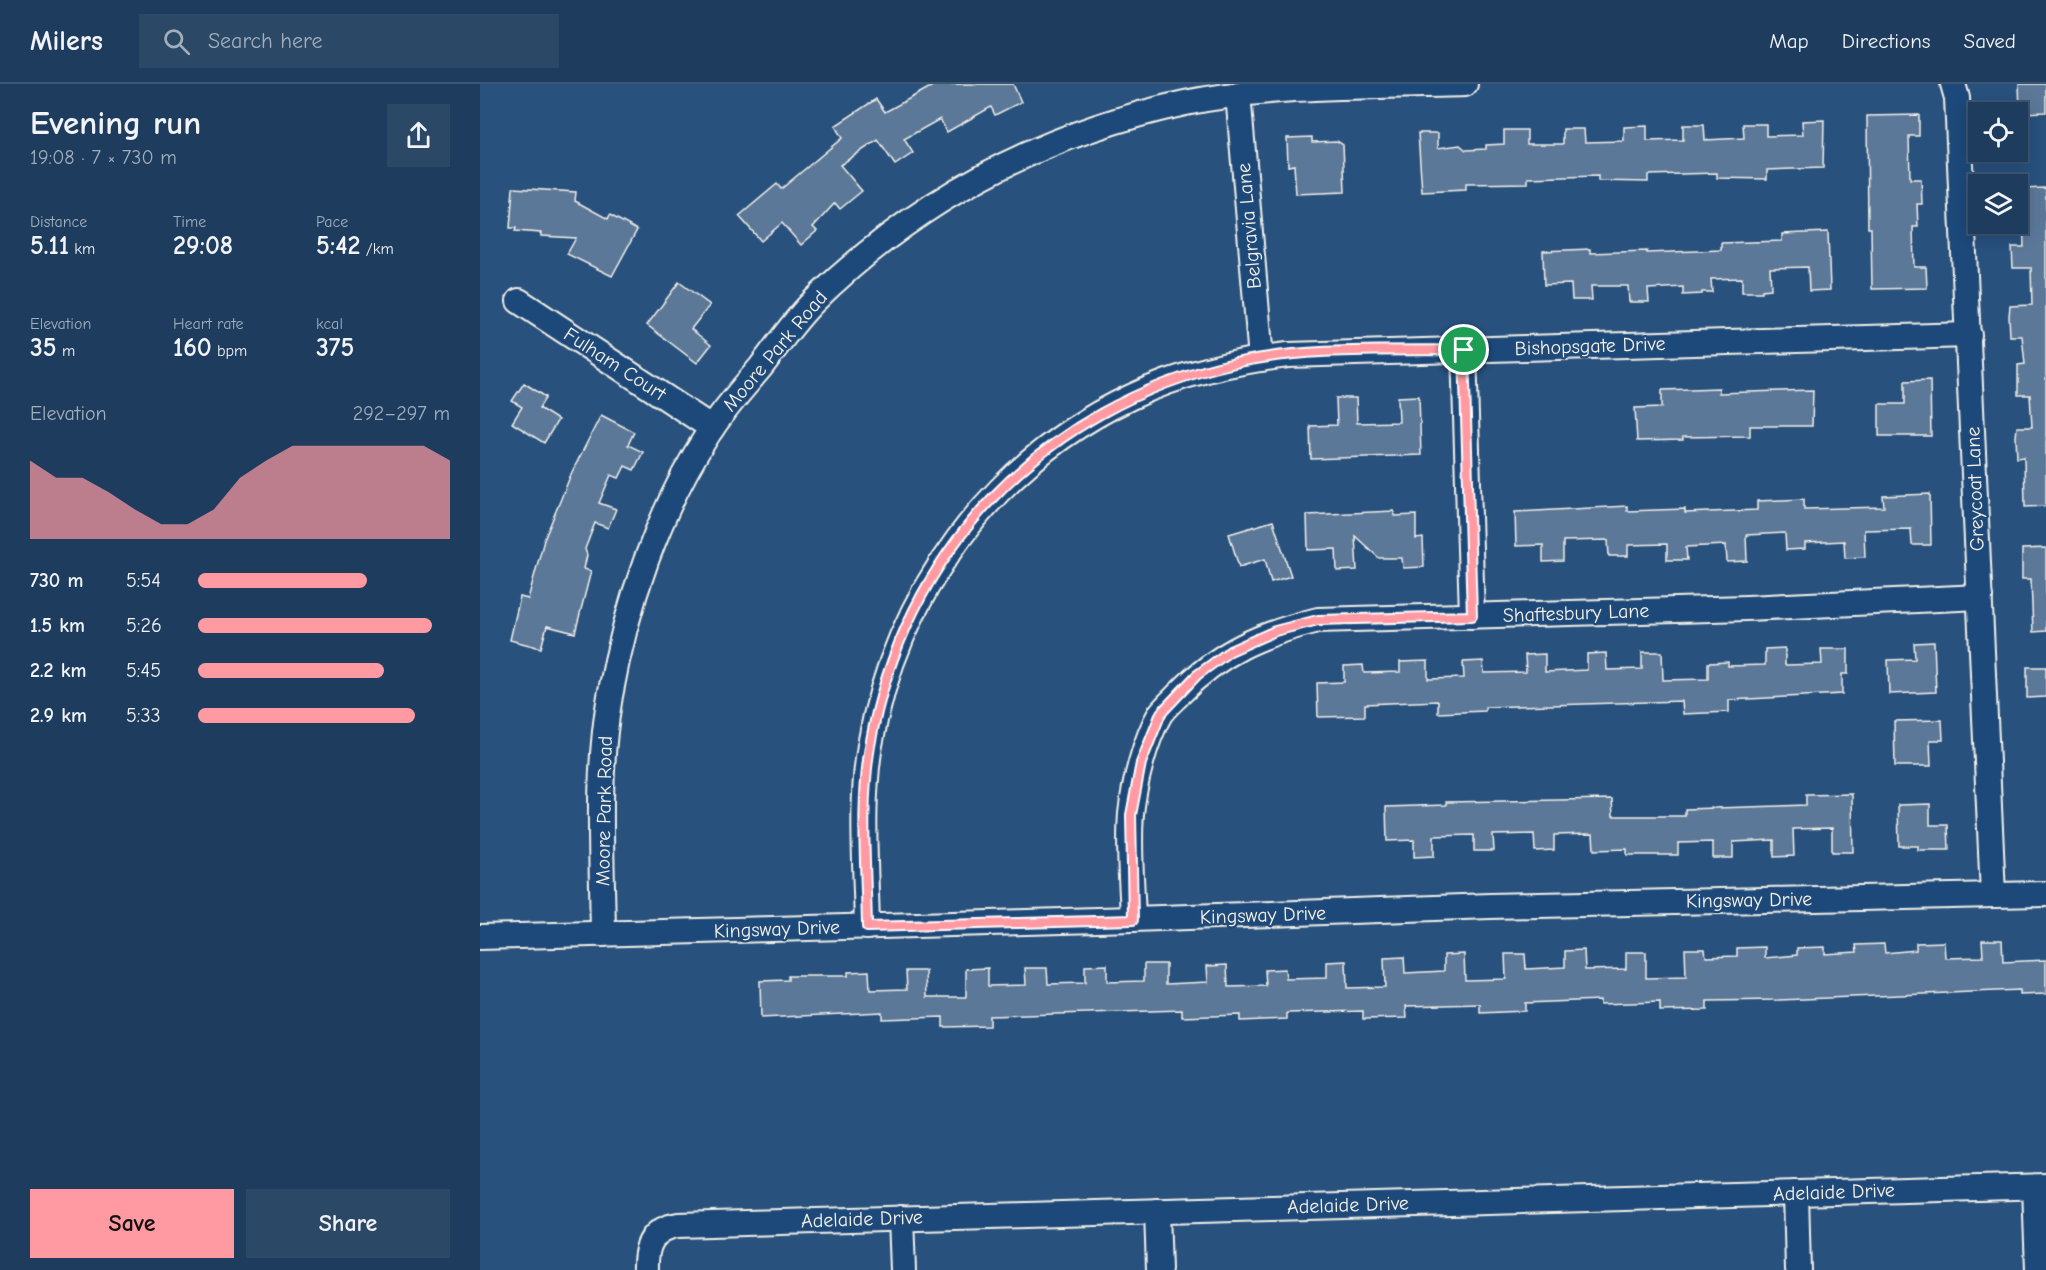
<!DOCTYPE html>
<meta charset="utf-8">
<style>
body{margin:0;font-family:"Comic Neue",sans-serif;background:#2b4867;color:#f1f3f6;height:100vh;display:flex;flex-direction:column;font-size:22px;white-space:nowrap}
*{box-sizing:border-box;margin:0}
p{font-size:20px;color:#a1aebc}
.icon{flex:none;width:33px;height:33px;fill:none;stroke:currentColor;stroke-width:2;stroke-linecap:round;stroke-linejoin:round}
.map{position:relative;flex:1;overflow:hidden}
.sheet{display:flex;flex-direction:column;background:#1e3d5e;width:480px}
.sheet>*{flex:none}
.buttons{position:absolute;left:1488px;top:18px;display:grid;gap:12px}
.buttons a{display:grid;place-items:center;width:60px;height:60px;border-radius:0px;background:#1e3d5e;box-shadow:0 3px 15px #0003,0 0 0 2px #3c5673;font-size:30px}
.pin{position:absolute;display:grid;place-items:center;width:51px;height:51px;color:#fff;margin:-26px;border:3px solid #fff;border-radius:50%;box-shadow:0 2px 6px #0007}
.round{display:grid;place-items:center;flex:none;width:63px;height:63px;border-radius:0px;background:#2b4867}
.headline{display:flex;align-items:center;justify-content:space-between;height:102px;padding:0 30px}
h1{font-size:33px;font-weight:700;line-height:45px}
.figures{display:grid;grid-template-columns:repeat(3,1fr);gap:9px;height:102px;padding:6px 30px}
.figures div{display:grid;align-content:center}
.figures b{font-size:26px;font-weight:700}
.figures small{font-size:16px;font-weight:400}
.figures p{font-size:16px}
.chart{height:168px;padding:12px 30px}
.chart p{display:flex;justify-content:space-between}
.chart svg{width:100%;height:108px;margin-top:6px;fill:#ff9aa2;opacity:.7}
.action{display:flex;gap:12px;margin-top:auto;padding:12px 30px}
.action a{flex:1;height:69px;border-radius:0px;background:#ff9aa2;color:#111;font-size:24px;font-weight:700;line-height:69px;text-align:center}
.action a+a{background:#2b4867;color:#f1f3f6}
ul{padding:0 30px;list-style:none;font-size:20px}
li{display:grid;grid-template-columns:96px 72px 1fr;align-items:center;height:45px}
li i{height:15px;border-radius:8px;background:#ff9aa2}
header{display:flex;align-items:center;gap:36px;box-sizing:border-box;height:84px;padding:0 30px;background:#1e3d5e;border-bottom:2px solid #3c5673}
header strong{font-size:28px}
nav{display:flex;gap:33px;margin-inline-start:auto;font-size:21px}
.search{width:420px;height:54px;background:#2b4867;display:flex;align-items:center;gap:15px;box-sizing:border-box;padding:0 21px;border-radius:0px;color:#a1aebc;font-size:22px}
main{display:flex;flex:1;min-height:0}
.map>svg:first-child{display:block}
</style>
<header>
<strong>Milers</strong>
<div class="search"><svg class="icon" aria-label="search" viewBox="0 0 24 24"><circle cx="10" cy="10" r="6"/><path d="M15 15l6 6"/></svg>Search here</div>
<nav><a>Map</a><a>Directions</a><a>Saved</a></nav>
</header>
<main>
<section class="sheet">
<div class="headline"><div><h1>Evening run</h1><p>19:08 · 7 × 730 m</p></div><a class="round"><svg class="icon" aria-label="share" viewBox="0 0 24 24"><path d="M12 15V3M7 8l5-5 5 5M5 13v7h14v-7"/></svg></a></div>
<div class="figures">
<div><p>Distance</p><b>5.11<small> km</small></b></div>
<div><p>Time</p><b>29:08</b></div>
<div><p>Pace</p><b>5:42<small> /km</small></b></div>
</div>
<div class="figures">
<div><p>Elevation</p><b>35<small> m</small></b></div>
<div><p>Heart rate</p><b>160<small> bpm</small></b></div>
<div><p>kcal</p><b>375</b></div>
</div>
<div class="chart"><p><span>Elevation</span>292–297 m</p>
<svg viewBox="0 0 160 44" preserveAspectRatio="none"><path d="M0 44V12L10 19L20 19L30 25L40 32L50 38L60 38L70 32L80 19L90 12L100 6L110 6L120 6L130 6L140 6L150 6L160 12V44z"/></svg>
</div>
<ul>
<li><b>730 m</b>5:54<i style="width:67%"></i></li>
<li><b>1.5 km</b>5:26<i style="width:93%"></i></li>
<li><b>2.2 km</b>5:45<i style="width:74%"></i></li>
<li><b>2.9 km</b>5:33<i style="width:86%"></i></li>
</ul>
<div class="action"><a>Save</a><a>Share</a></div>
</section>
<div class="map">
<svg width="1566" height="1186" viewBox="0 0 1566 1186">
<rect width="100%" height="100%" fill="#28517e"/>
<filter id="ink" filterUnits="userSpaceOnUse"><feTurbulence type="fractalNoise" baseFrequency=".0167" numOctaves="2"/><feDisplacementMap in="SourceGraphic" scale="12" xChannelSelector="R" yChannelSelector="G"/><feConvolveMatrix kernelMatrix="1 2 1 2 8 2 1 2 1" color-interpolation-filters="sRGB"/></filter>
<g filter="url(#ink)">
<g fill="#5b7899" stroke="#f4f1e8" stroke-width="1.5">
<path d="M456 0H533L541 18 515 31 511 23 467 48 460 35 424 55 433 69 415 81 398 56 360 81 382 107 360 125 355 119 333 143 337 147 321 161 302 139 281 157 259 132 297 100 301 105 362 54 355 42 396 15 405 28Z"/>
<path d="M1539 0H1566V28L1540 29Z"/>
<path d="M1439 31V52H1429L1430 95H1441L1442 120H1437L1438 143H1433L1434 183H1446L1447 204 1392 205 1391 144H1388L1387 32Z"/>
<path d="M1344 36 1343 84 1287 86V95L1237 94V89L1168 91V98L1118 97V92L1048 94V99L986 100V106L942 108 938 49H958V64L980 61 986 66 1006 65V61L1024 60V46H1047V60H1083V45H1104L1105 58 1144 57V43L1167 42V57L1203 56V41H1224L1225 56 1264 54 1263 40H1286V52L1323 51 1322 37Z"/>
<path d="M832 53V58L857 57 863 61 865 108 816 110 814 81 808 82 807 54Z"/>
<path d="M33 104 96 108 95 117 128 135 130 131 157 146 132 192 87 170 96 154 61 152V149L35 147 36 144H30Z"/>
<path d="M1566 104V422L1545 423 1544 373 1537 374 1536 353 1537 343H1552L1550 311H1538V281L1545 280 1542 252H1530L1529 232 1530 222 1552 221 1551 184H1533L1532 163H1544L1543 129 1538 130V105Z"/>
<path d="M1348 148 1350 206 1329 207 1328 183 1290 184 1291 205 1282 206V208H1262V194L1231 195 1232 208H1222V210L1203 211V203L1168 205 1169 218H1149L1148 202H1111L1112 216H1092L1091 200 1064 201 1063 167 1110 165V169L1167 167V169L1241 166V159L1302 157V150Z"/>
<path d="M199 198 230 221 211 245 231 261 217 279 167 241Z"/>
<path d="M1450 296 1451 352H1399V320H1425V297Z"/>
<path d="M44 299 66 313 59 324 78 336 64 359 32 339 42 323 32 317Z"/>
<path d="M1239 304V309L1333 306 1332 342H1270V352L1203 353V356L1157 357 1155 324 1182 323V306Z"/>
<path d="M939 312 941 371 831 375 830 342 857 341 856 314H876L877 339 919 338 918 313Z"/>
<path d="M121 331 154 348 148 361 163 368 154 386 145 382 139 394 131 391 119 419 136 425 128 444 115 439 105 465 107 471 104 485 111 487 95 549 67 542 61 564 30 556 40 513 48 515 64 456 92 388Z"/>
<path d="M1450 410 1451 461H1432L1431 445 1384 446 1385 473 1365 474 1364 457 1325 459V465L1306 466 1305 449 1266 451 1267 477 1247 478 1246 461 1206 463 1207 476H1187V460L1148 461V472H1129L1128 456 1083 457V477L1063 478V461L1036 462 1035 428 1147 422V427L1205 425V429L1277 426V417L1324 415V425L1404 423 1403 412Z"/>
<path d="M914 427V432L936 431V455L943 454 944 483 923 484 922 474H899L875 452 877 486 857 487 856 465 828 466 827 431Z"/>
<path d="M793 437 811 492 791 498 785 475 759 483 749 450Z"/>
<path d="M1566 464V547L1553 548 1551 495H1542V465Z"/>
<path d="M1454 558 1456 608 1409 610 1408 576 1435 575 1434 559Z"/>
<path d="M1305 564V581L1342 580 1341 565H1368V590H1362V610L1249 616V628L1203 630 1202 617 1005 623V627L958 629V617L885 620V632L838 633 837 599 864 598V582L883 581 884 589 920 588V578L948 577V595L984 594 983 578 1003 577 1004 589 1046 588 1045 571 1065 570V588L1107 586V570L1126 569 1127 586 1162 585V568H1182L1183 596 1228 595V579L1248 578V582L1285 581V565Z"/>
<path d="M1547 583H1566V613L1547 614Z"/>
<path d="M1462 636 1463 656H1450L1451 682H1415L1414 637Z"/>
<path d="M1372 710 1373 768H1352V744L1313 745 1314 772 1294 773V756L1253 758V774H1233V758L1198 759V771H1147V765L1114 766 1113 750 1074 751V766L1055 767 1054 750 1013 751 1014 767H994V751L954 752V772L934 773V756L907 757 906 723 966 721V718L1132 715 1133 732H1205V725L1326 721V711Z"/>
<path d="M1450 720V741H1468L1469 766H1438V762H1419L1418 721Z"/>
<path d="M1502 856H1522L1523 878 1566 876V910L1540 911V906L1299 916 1227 917V926L1180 927V918L1120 920V916L1045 919V927L1000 929V920L926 922 927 934 883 935V927L807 929V935L760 937V931L702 933V926L509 932V942L463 943V933L402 935V928L281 934 280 897 308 896V892H368V888L389 887 390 906 427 905 426 887H446L447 913H486V885L508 884V902L546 901 545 884H567L568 900 605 899V882L627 881V898L664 897V880H686V900L728 898 727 882 747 881 748 903 786 902 785 886 805 885 806 895 847 894V878L866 877 867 904 905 903 904 874 924 873 925 889 964 887V871L984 870 985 896 1026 895 1025 870H1045L1046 885 1085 883V867L1104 866 1105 886 1146 885V868H1166V894L1206 893 1205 865H1225L1226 873 1257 872V864L1285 863V874L1317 871V864L1345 863V870L1377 868 1376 861 1404 860 1405 869 1436 866V859L1464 858 1465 874 1503 873Z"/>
</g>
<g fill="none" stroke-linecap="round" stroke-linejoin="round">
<g stroke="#f4f1e8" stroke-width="28">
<g id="minor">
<path d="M1473 0 1477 14 1513 811"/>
<path d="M758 10 781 275"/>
<path d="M39 217 232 344"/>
<path d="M984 266 992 532"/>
<path d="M653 835C652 801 648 765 651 730 654 700 665 656 680 630 685 623 693 616 699 610 740 567 782 550 838 536L1267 524 1500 513"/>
<path d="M387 843C386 783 380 720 390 661 416 511 512 378 651 313 701 289 754 278 808 271L1489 251"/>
<path d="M123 850C122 771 116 691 130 612 146 522 178 427 228 350 243 326 262 305 280 284 297 262 313 238 333 218 438 114 561 50 705 19 796 0 892 3 985 0"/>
<path d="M0 853 653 835 1010 822 1566 810"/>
<path d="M1555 1103 1558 1186"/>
<path d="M1316 1109 1318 1186"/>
<path d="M677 1127 679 1186"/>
<path d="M421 1134 423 1186"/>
<path d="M166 1186C165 1161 172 1145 198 1141L1566 1102"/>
</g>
</g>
<use href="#minor" stroke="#1f4a7a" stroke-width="24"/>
</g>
</g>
<g fill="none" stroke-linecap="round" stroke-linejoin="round" filter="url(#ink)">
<g stroke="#fff" stroke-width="12">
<path id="route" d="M984 266 992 532 838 536 795 547 750 567 717 591 681 629 661 679 651 731 653 836 387 843C386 783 380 721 390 662 423 468 563 321 755 279 827 263 910 267 984 266Z"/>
</g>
<use href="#route" stroke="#ff9aa2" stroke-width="8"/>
</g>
<g text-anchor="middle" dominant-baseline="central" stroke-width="4.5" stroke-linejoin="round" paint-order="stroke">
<g font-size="20" fill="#f4f1e8" stroke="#1f4a7a">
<text transform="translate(769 142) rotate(-95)">Belgravia Lane</text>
<text transform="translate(1110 262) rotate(-2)">Bishopsgate Drive</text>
<text transform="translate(295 267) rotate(-50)">Moore Park Road</text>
<text transform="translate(135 280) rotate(33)">Fulham Court</text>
<text transform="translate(1495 405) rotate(-92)">Greycoat Lane</text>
<text transform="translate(1096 529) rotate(-2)">Shaftesbury Lane</text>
<text transform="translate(124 727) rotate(-89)">Moore Park Road</text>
<text transform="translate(1269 816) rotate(-1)">Kingsway Drive</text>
<text transform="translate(783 831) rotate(-2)">Kingsway Drive</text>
<text transform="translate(297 845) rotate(-2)">Kingsway Drive</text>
<text transform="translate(1354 1108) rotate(-2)">Adelaide Drive</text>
<text transform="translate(868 1121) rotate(-2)">Adelaide Drive</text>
<text transform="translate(382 1135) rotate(-2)">Adelaide Drive</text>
</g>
</g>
</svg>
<div class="buttons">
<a><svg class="icon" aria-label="locate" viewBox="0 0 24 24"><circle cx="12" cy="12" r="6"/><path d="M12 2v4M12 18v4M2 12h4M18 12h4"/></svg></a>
<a><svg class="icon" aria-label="layers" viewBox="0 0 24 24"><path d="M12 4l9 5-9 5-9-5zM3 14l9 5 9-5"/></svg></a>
</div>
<div class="pin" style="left:984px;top:266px;background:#1e9e55"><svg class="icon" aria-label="arrive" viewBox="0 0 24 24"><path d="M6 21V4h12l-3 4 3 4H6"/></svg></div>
</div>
</main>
